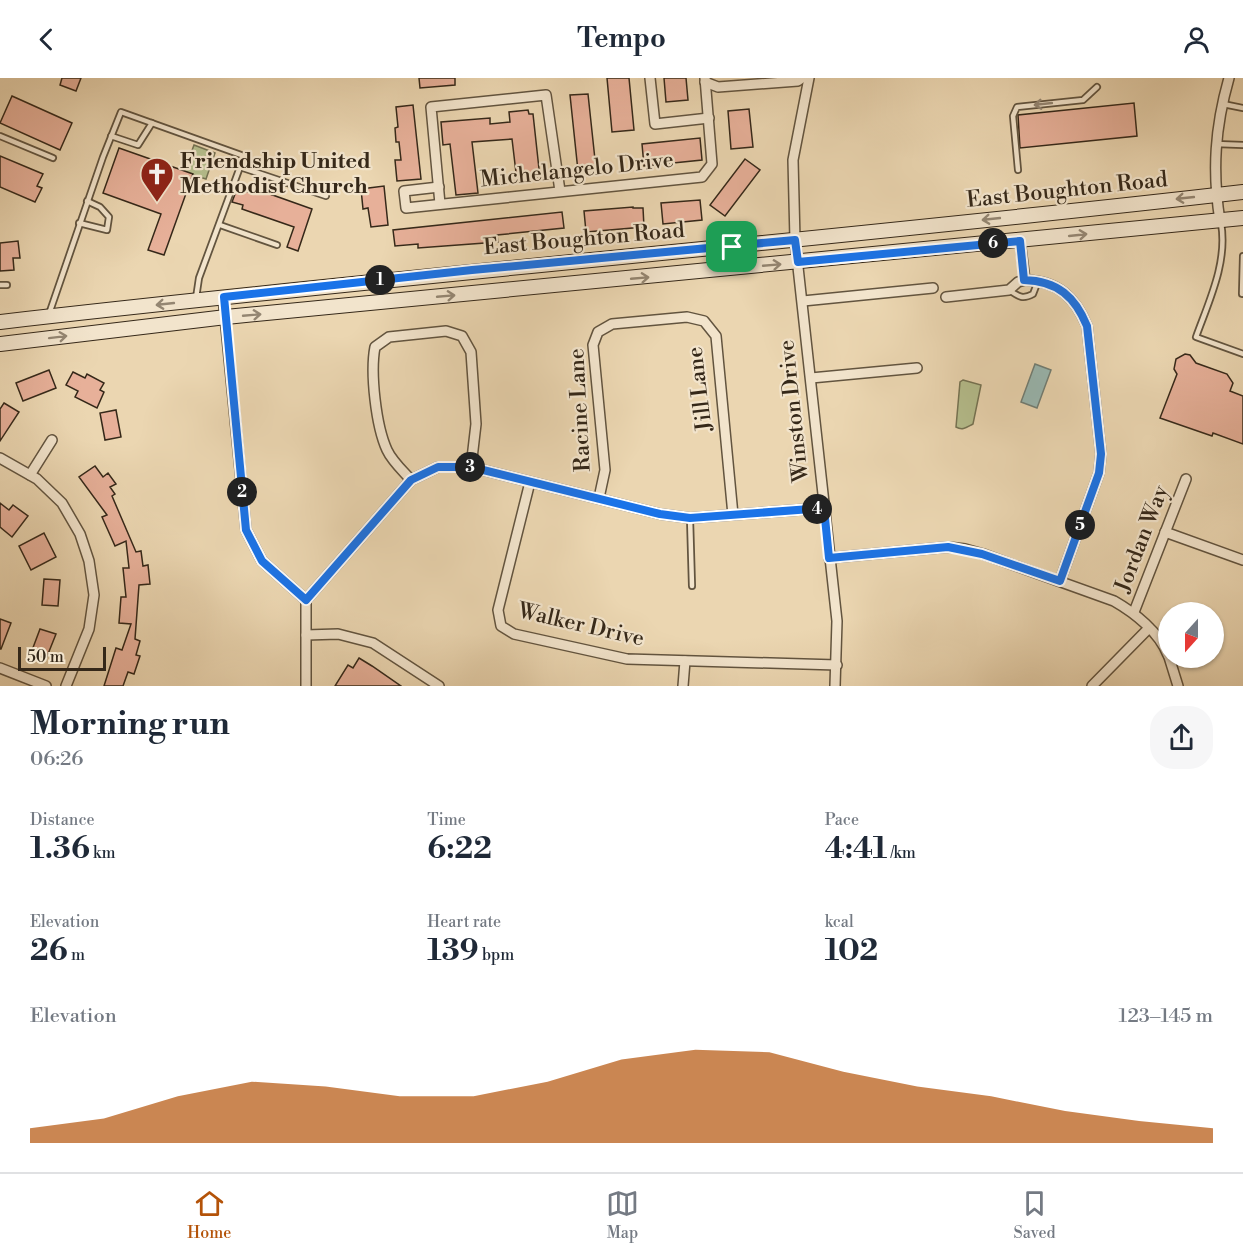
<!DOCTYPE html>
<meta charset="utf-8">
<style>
body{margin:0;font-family:"Libre Bodoni",serif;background:#f6f6f7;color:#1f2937;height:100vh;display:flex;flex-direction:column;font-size:22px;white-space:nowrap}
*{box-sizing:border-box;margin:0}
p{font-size:20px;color:#747a83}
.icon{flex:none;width:33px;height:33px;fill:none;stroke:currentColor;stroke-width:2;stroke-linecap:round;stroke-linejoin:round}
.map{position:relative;height:608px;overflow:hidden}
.details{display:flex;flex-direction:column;background:#fff;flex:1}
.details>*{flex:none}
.needle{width:39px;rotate:201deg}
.fabs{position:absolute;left:1158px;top:524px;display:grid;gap:12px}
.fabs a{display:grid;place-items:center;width:66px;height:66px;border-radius:50%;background:#fff;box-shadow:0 2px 4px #0004;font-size:30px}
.scale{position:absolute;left:18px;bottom:15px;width:88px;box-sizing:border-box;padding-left:6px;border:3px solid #352819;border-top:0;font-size:16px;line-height:21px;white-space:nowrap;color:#352819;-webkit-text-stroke:4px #f2e4cc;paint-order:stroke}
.pin{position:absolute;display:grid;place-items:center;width:51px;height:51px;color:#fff;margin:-26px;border-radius:12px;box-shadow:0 3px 9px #0006}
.km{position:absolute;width:30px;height:30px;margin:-15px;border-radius:50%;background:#222;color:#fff;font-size:16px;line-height:30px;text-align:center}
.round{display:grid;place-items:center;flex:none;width:63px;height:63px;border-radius:24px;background:#f6f6f7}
.overview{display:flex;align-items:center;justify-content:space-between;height:102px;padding:0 30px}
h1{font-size:33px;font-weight:700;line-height:45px}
.figures{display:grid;grid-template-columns:repeat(3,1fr);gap:9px;height:102px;padding:6px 30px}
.figures div{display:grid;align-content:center}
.figures b{font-size:30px;font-weight:700}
.figures small{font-size:16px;font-weight:400}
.figures p{font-size:16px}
.chart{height:168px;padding:12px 30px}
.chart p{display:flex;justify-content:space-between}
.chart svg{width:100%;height:108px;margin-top:6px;fill:#b45309;opacity:.7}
header{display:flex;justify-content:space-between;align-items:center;height:78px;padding:0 30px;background:#fff;font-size:27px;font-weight:700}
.tab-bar{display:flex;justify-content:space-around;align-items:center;height:84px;border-top:2px solid #e0e1e3;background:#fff;font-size:16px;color:#747a83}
.tab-bar a{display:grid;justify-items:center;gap:3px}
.tab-bar .current{color:#b45309}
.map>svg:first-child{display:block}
</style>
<header><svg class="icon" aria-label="back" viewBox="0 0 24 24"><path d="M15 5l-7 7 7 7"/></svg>Tempo<svg class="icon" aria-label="person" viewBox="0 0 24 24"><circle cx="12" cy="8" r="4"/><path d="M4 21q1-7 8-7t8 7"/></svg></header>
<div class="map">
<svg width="1243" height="608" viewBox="0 0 1243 608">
<rect width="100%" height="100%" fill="#ebd6b1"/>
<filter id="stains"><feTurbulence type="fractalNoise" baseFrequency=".00333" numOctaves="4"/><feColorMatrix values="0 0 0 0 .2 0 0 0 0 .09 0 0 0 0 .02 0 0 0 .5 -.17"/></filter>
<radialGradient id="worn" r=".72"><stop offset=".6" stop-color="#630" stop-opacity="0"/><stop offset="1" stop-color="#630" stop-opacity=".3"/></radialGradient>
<g fill="#b5be8d" stroke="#757353" stroke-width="1.5">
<path d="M194 67 215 75 206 101 184 94Z"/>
<path d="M963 302 981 307 973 346C967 349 963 353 956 349L960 304Z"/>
</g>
<path fill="#99b8b2" stroke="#717e75" stroke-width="1.5" d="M1035 286 1051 292 1037 330 1021 324Z"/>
<g fill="#e7b099" stroke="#352819" stroke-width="1.5">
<path d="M62 0H81L76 13 60 7Z"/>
<path d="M419 0H455V7L420 10Z"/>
<path d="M607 0H629L634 52 612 54Z"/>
<path d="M664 0H686L688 22 666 24Z"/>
<path d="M588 16 596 91 578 93 570 17Z"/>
<path d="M12 18 72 45 60 72 0 45Z"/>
<path d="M1134 25 1137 58 1020 70 1018 37Z"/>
<path d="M413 27 421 101 397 103 395 82H401L399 64H396L395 50 398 49 396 29Z"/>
<path d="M749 31 753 69 731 71 728 33Z"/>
<path d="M528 32 529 36H533L540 100 517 103 512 61 472 64 478 115 456 117 450 66 443 67 441 44 490 40V46L510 44 509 34Z"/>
<path d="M700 60 702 82 644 88 642 66Z"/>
<path d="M119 70 193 96 164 177 148 172 161 136 103 115Z"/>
<path d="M0 78 43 96 37 108 42 110 35 124 0 109Z"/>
<path d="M745 81 760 92 725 138 710 127Z"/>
<path d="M384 108 388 147 371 149 368 130 363 131 361 111Z"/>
<path d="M250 109 312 131 298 173 287 169 294 149 242 131 243 127 232 124 237 111 247 114Z"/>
<path d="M700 122 702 142 663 146 661 125Z"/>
<path d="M633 129V130H643L644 149 586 154 584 133Z"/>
<path d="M562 134 564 150 497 157 498 164 418 170V166L395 168 393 152Z"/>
<path d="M18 163 20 180H13L14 192 0 193V165Z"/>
<path d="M1185 276 1190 277 1196 285 1227 296 1233 305 1230 313 1243 318V366L1213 355 1212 358 1160 340 1177 296 1174 291 1176 281Z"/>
<path d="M49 292 56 310 23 323 16 305Z"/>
<path d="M73 294 85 300 87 296 104 305 100 312 104 314 97 330 75 319 78 313 66 307Z"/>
<path d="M4 325 19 334 0 363V331Z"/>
<path d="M116 332 121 359 105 362 100 335Z"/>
<path d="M95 388 103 399 108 395 116 406 110 409 115 416 112 418 136 474 141 473 143 488 148 487 150 506 139 507 135 561 140 563 136 577 140 578 134 596 128 594 123 608H104L116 570 122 572 131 546 119 545 121 519H126L123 490H129L126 463 115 468 102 439 107 437 79 399Z"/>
<path d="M0 425 9 432 13 427 28 438 12 459 0 449Z"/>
<path d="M44 455 56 479 31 492 19 468Z"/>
<path d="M44 501 60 502 58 528 42 527Z"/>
<path d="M0 541 11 545 1 571H0Z"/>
<path d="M40 551 56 556 46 581 31 575Z"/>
<path d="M359 580 372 588 401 608H335L348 587 353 590Z"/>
</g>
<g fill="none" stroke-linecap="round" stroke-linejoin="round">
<g stroke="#62543f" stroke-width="8">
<g id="lane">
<path d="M1223 26 1243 30"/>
<path d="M0 58 53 80"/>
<path d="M111 58 138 67 152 45"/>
<path d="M1216 66 1243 67"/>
<path d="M1018 92 1013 38 1017 29 1083 22 1097 9"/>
<path d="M79 145 107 152 109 139 100 129 87 123"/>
<path d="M1221 145C1228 184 1209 223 1196 259L1243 276"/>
<path d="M220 147 277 167"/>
<path d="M0 207H7"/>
<path d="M1009 212C1018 218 1022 222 1033 216L1038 203"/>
<path d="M1242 216 1243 178"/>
<path d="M196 220 199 200 240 89 326 118"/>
<path d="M49 236 103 79 121 34 244 78 240 89"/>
<path d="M690 440 692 508"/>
</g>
</g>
<g stroke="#62543f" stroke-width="12">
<g id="street">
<path d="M650 0 655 46 709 40"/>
<path d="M809 0 793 82 795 162 837 543 835 608"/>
<path d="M705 4 718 9 798 3 802 0"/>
<path d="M439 109 404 113 406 130 702 99 712 86 705 0"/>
<path d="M440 126 431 29 546 17 560 113"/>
<path d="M1220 143C1212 93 1215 49 1229 0"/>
<path d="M1020 163 1025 202C1058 203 1075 219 1087 248L1101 376 1099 395 1060 503"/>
<path d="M223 219 246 452 262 483 306 522V608"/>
<path d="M946 219 1009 212 1018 204 1025 202"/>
<path d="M803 223 933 210"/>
<path d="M811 300 917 290"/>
<path d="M0 380 37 401 62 425 80 456 89 483 94 517 89 551 66 608"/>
<path d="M30 397 52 362"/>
<path d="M411 402C403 393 392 383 387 372 376 348 370 295 375 269L389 259 446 253 462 258 471 274 476 346 471 389"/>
<path d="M530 404 498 532 501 548 514 556 627 581 837 587"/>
<path d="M599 420 605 392 593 267 598 254 612 246 687 239 704 243 716 258 733 437"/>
<path d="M1165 454 1243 482"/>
<path d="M829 480 948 469 965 471 983 476 1114 523C1135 535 1159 554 1168 577"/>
<path d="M306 522 411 402 438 389H471L660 436 690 440 824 430"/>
<path d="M1134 534 1186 401"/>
<path d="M306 557 338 556 373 565 439 608"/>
<path d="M1169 579 1178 608"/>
<path d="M0 590 46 608"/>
<path d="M683 608 685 583"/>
<path d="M1092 608 1149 550"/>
</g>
</g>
<g stroke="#352819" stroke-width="16">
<g id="secondary">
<path d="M0 244C414 196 829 162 1243 114"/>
<path d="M0 266 226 239 1243 140"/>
</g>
</g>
<use href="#lane" stroke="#f2e4cc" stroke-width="4.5"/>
<use href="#street" stroke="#f2e4cc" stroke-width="9"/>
<use href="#secondary" stroke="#f2e4cc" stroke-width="14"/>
</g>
<defs><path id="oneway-shaft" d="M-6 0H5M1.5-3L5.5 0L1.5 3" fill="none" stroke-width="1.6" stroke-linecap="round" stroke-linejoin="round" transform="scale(1.5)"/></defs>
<g stroke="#948672">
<use href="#oneway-shaft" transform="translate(1043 26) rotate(174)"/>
<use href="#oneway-shaft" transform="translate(1185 120) rotate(174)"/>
<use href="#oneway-shaft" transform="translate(991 141) rotate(174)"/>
<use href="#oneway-shaft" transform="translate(1078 157) rotate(-6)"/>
<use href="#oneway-shaft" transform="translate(772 187) rotate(-5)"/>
<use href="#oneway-shaft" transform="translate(640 200) rotate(-5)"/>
<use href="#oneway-shaft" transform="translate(446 218) rotate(-5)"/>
<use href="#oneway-shaft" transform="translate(165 226) rotate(174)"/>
<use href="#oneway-shaft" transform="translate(252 237) rotate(-5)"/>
<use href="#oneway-shaft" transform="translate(58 259) rotate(-7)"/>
</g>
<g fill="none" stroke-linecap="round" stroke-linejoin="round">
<g stroke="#fff" stroke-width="12">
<path id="route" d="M795 162 798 184 1020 163 1024 202C1058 203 1075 219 1087 248L1101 376 1099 395 1060 503 982 476 948 469 829 480 824 430 690 440 660 436 471 389H438L411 402 306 522 262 483 246 452 224 219 472 192Z"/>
</g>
<use href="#route" stroke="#1a73e8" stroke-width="8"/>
</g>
<defs>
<g id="church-pin" transform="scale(1.725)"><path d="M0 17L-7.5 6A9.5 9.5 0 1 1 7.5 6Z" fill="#8f2418" stroke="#f2e4cc"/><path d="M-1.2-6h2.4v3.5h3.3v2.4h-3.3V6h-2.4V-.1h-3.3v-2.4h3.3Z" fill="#fff"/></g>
</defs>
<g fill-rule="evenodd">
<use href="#church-pin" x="157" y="96"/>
</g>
<g text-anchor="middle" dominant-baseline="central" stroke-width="4.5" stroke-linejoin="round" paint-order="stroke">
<g font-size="22" font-weight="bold" fill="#352819" stroke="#f2e4cc" text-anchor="start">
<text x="180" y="83">Friendship United<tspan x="180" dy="25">Methodist Church</tspan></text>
</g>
<g font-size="22" fill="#352819" stroke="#f2e4cc">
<text transform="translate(577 92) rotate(-6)">Michelangelo Drive</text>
<text transform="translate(1067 112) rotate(-6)">East Boughton Road</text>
<text transform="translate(584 161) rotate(-5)">East Boughton Road</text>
<text transform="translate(700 311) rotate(-97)">Jill Lane</text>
<text transform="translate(580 332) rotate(-93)">Racine Lane</text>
<text transform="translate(794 333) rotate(-96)">Winston Drive</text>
<text transform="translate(1142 461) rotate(-69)">Jordan Way</text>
<text transform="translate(581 547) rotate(13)">Walker Drive</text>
</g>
</g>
<rect width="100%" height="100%" filter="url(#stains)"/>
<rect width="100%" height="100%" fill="url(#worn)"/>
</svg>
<div class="fabs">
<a><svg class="needle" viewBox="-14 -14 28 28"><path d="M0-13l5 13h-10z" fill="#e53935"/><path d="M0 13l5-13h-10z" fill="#747a83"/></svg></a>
</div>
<div class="scale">50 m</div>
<div class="pin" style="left:732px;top:169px;background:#1e9e55"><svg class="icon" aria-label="arrive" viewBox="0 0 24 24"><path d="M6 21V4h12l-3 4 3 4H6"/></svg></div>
<b class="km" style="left:380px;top:202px">1</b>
<b class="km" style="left:242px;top:414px">2</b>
<b class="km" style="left:470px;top:389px">3</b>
<b class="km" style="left:817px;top:431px">4</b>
<b class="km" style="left:1080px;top:447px">5</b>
<b class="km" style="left:993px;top:165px">6</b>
</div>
<section class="details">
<div class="overview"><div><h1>Morning run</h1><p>06:26</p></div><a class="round"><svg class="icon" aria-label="share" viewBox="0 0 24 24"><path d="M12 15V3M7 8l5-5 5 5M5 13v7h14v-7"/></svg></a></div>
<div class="figures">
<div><p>Distance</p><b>1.36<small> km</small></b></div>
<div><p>Time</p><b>6:22</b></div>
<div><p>Pace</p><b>4:41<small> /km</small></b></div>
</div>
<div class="figures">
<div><p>Elevation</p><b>26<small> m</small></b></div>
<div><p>Heart rate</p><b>139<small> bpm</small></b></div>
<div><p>kcal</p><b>102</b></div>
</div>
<div class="chart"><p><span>Elevation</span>123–145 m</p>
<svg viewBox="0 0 160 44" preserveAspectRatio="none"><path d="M0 44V38L10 34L20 25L30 19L40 21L50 25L60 25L70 19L80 10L90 6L100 7L110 15L120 21L130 25L140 31L150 35L160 38V44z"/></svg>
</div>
</section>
<nav class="tab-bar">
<a class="current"><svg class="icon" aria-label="home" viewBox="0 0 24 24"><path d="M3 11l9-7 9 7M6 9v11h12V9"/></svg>Home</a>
<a><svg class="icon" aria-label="map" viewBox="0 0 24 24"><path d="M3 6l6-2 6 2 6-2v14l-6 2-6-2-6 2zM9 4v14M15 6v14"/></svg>Map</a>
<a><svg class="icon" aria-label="saved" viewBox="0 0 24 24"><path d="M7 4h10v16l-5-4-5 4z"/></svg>Saved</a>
</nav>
